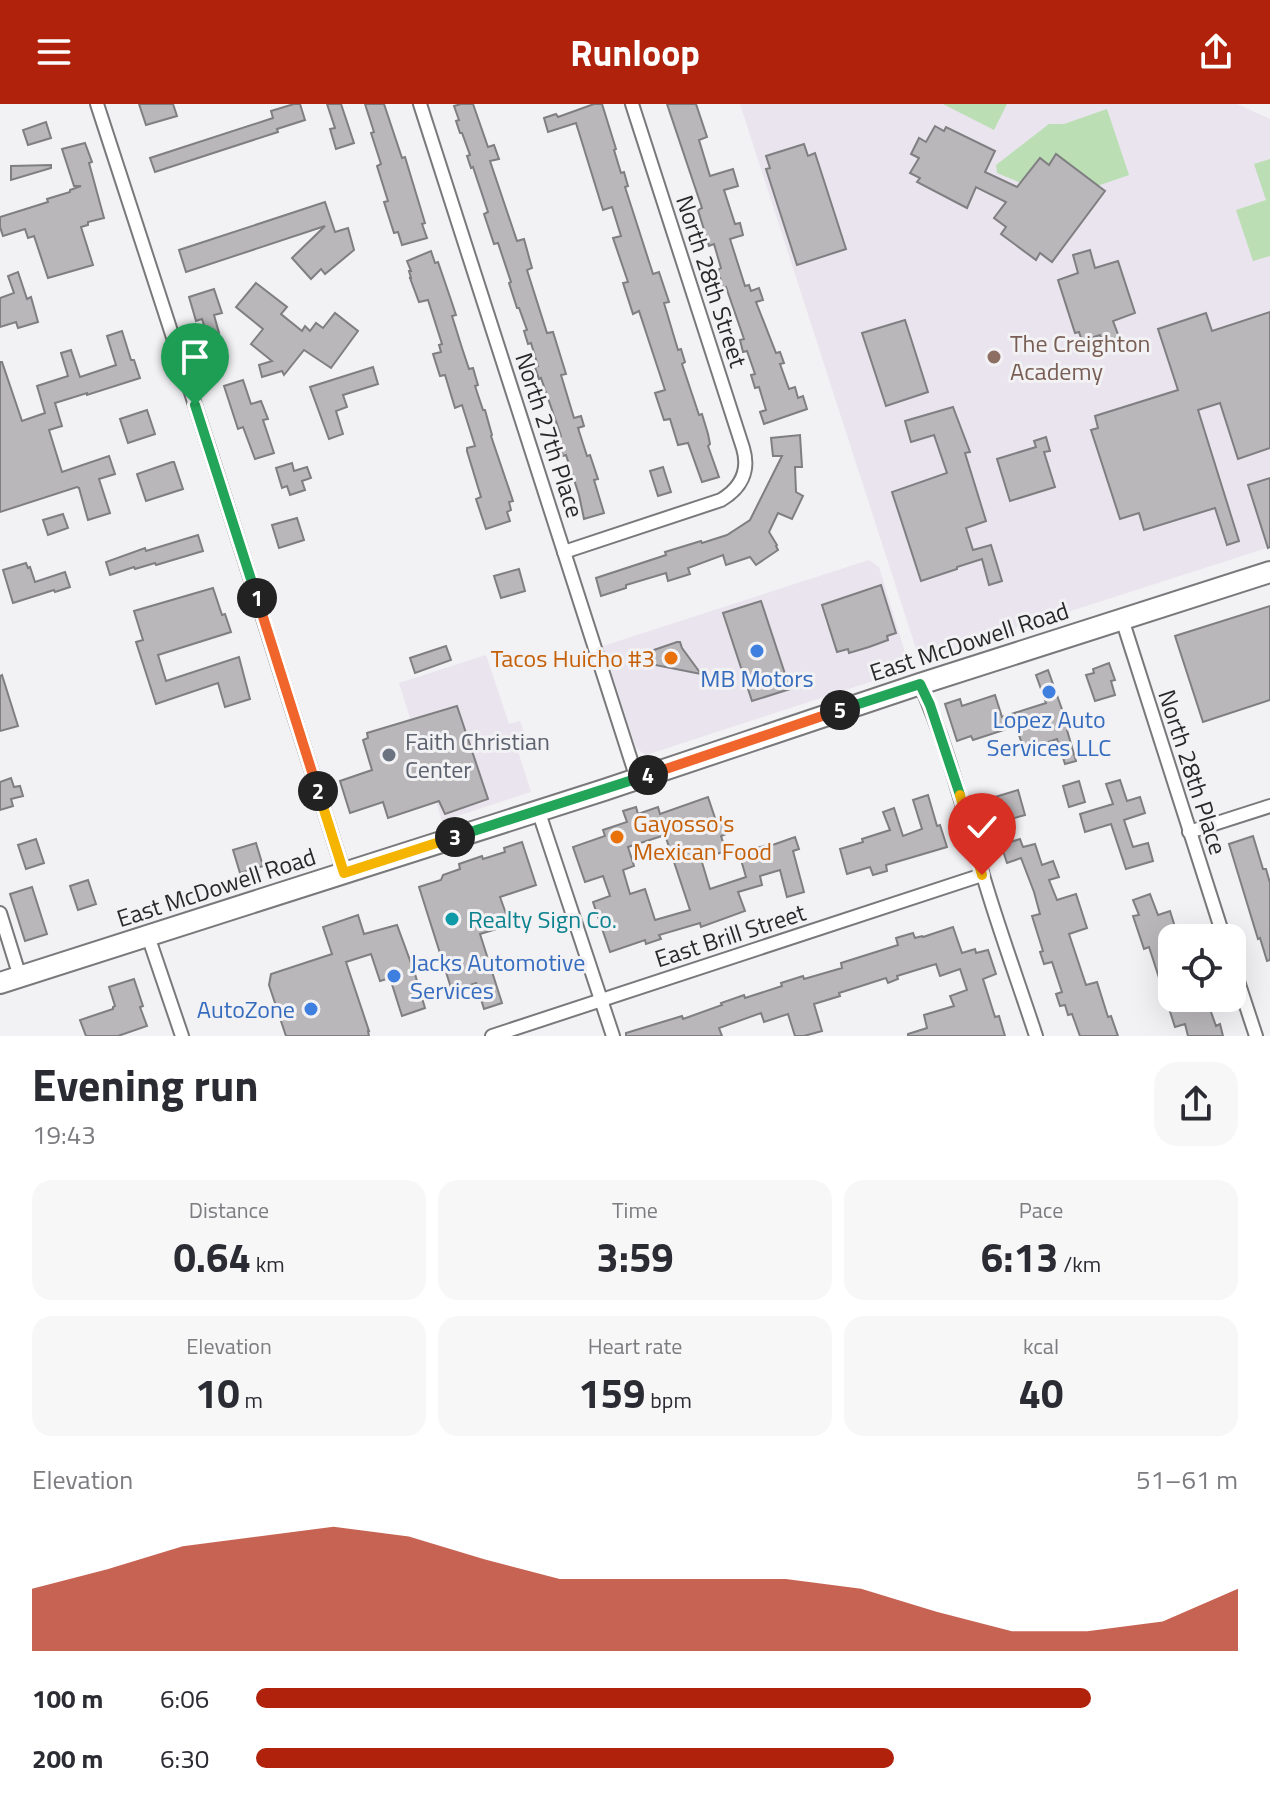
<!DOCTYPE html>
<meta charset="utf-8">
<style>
body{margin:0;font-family:"Titillium Web",sans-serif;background:#f7f7f7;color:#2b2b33;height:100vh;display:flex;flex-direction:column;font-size:30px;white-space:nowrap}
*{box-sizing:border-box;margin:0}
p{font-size:26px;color:#7c7c81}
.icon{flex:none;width:44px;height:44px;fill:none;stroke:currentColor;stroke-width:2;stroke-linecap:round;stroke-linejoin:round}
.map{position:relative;height:932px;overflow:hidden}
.drawer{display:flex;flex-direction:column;background:#fff;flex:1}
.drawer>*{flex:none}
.buttons{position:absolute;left:1158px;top:820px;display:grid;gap:16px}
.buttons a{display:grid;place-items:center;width:88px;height:88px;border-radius:16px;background:#fff;box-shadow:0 8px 32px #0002;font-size:40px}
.pin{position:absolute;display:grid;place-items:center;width:68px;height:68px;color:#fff;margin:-82px -34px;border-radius:50% 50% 50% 0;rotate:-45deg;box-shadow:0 0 8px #0007}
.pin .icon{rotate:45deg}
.km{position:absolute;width:40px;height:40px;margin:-20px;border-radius:50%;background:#222;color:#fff;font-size:22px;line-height:40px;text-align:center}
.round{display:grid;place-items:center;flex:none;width:84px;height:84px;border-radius:24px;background:#f7f7f7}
.overview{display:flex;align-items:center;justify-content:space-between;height:136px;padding:0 32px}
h1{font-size:44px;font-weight:700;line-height:60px}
.metrics{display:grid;grid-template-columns:repeat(3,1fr);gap:12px;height:136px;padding:8px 32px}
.metrics div{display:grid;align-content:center;border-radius:20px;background:#f7f7f7;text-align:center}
.metrics b{font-size:40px;font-weight:700}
.metrics small{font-size:22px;font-weight:400}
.metrics p{font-size:22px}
.chart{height:224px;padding:16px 32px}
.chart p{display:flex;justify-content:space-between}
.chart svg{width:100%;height:144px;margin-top:8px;fill:#b0220b;opacity:.7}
ul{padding:0 32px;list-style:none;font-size:26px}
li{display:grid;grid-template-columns:128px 96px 1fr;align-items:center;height:60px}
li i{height:20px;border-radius:10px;background:#b0220b}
header{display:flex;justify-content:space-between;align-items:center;height:104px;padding:0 32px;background:#b0220b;color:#fff;font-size:36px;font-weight:700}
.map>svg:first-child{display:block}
</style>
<header><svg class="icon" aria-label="menu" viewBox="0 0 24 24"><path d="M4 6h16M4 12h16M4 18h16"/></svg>Runloop<svg class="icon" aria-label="share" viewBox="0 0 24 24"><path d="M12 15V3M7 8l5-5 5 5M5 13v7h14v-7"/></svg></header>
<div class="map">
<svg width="1270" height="932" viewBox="0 0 1270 932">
<rect width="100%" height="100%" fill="#f2f1f4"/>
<g fill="#e9e4ee">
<path d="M740 0H1237L1270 15V443L1052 513 1048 512 1018 521 1014 526 920 557Z"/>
<path d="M869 456 879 463 910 565 646 651 636 644 603 542Z"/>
<path d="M486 551 509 620 520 617 526 634 515 638 531 688 442 717 399 579Z"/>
</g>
<g fill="#bbdeb4">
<path d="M943 0H1007L994 26Z"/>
<path d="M1107 5 1129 71 1071 91 1035 85 997 69 996 61 1049 20H1064Z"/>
<path d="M1270 55V152L1253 157 1236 106 1266 96 1254 60Z"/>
</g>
<g fill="#b9b7ba" stroke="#7f7e80" stroke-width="2" fill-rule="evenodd">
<path d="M139 0H173L177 12 146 21Z"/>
<path d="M294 0H300L305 16 277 25 278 28 155 68 150 54 273 14 271 7Z"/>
<path d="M327 0H341L354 39 336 45 330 25 335 24Z"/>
<path d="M365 0H384L402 54 405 53 425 119 422 120 427 134 402 141 398 128 394 129 384 98 388 97 377 62 381 60 371 29 374 28Z"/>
<path d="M461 0H473L488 43 494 41 499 55 490 57 517 137 524 135 532 164 527 166 547 229 553 228 566 270 561 271 574 314 581 312 584 322 578 324 587 352 590 351 598 375 594 376 604 409 584 415 579 391 566 351 563 352 557 334 561 332 541 274 539 275 535 263 538 262 531 239 528 240 524 227 527 226 519 204H517L509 179 511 178 498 139 494 140 484 110 488 108 473 63 471 64 467 52 470 51 462 29H460L456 17 459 16 454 2Z"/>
<path d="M594 0H602L616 45 614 46 621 69 624 68 628 82 625 83 653 170 659 168 669 198 664 199 678 246 681 245 685 258 682 260 699 311 702 310 708 330 710 340 708 342 719 373 702 378 688 339 678 341 670 315 664 316 655 289 665 286 639 207 633 210 623 179 628 178 613 134 621 132 612 103 603 106 576 19 548 28 544 14 556 10 558 13Z"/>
<path d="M667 0H696L707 33 699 36 710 72 733 65 738 82 724 86 735 120 740 119 743 131 730 135 745 182 749 181 751 187 759 184 763 196 756 198 776 249 780 248 784 259 780 260 789 285 795 283 798 294 803 292 807 305 764 320 760 308 766 306 759 283 755 284 751 271 755 270 747 247 743 248 740 236 744 235 726 183 723 184 718 166 721 164 714 140 709 142 698 106 702 104Z"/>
<path d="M46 18 51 34 28 41 23 26Z"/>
<path d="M935 22 944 27 946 23 995 47 985 68 1017 83 1040 54 1049 61 1056 50 1105 87 1052 158 1040 149 1036 156 1001 130 1006 123 994 114 1006 98 976 83 967 104 917 78 920 74 910 69 919 54 911 50 919 34 926 38Z"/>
<path d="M85 39 92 58 89 59 104 114 88 118V121L81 123 93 161 48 174 34 132 28 134 25 125 3 132 0 123V113L48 98 47 95 70 88V86L81 82H74L62 45Z"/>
<path d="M804 40 808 52 815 49 846 145 797 161 766 65 770 64 766 52Z"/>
<path d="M51 61V64L11 76V62Z"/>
<path d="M325 98 335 128 348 124 354 146 325 170 321 165 311 175 292 154 325 122 186 168 179 146Z"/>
<path d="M1090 146 1095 164 1118 157 1135 209 1113 217 1119 233 1103 239 1100 231 1082 237 1079 228 1075 229 1058 176 1078 169 1073 151Z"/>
<path d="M431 147 435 159 438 158 450 193 456 211 452 212 462 244 469 265 473 264 478 281 475 282 483 306H485L492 331 491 332 513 397 509 398 511 406 507 408 510 417 486 425 476 395 481 393 467 347V344L475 342 462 301 455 304 445 271 440 272 433 250 441 248 439 241 442 240 428 196 419 198 410 174H411L409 167H411L407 157Z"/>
<path d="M18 168 27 195 31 193 38 218 18 224 16 218 0 223V194L14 189 8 172Z"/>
<path d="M256 179 287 203 281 210 302 227 305 222 310 227 316 219 323 224 335 209 358 227 331 264 304 246 284 271 282 267 262 273 259 261 272 257 251 240 263 225 236 203Z"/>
<path d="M214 185 222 209 214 211 219 229 208 233 202 215 196 217 189 193Z"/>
<path d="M1270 208V344L1238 355 1220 299 1198 306 1239 437 1227 441 1215 404 1144 426 1139 409 1120 415 1091 326 1098 324 1095 312 1178 286 1158 225 1206 209 1212 227Z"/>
<path d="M905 216 928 288 886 302 862 229Z"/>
<path d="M122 227 131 256H134L140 274 87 291V289L55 299 62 322 49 326 62 368 109 352 115 370 99 375 110 409 88 416 79 384 77 383 0 408V258H2L22 317 45 309 37 282 68 272 61 249 71 246 80 273 116 261 107 232Z"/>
<path d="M373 263 378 280 343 291 347 303 336 307 343 330 329 335 310 283Z"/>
<path d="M243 276 251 300 261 297 268 315 263 316 274 349 255 355 243 323 238 325 224 282Z"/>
<path d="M953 303 970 348 965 349 986 417 966 424 973 446 991 441 1002 477 989 481 982 455 957 463V465L921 477 892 388 947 369 934 331 911 338 905 317Z"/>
<path d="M147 306 155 330 128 339 120 315Z"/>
<path d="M800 331 802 363H795L796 388 803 392 792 415 778 409 769 428 777 441 776 442 778 446 756 461 750 453 726 461 723 451 688 464 690 470 668 477 666 469 626 481V484L601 492 596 474 666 451 665 448 701 437 702 439 727 431 750 416 782 352H773L771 334Z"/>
<path d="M1046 333 1050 347 1044 348 1055 383 1010 397 997 355 1036 343 1034 337Z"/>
<path d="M172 358H174L183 385 146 397 137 370Z"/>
<path d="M292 359 294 367 307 363 311 374 302 377 305 386 290 391 287 382 282 384 276 364Z"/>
<path d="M663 363 671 388 658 392 650 367Z"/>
<path d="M1270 374V443L1268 444 1248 381Z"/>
<path d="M63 410 68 424 48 431 43 416Z"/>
<path d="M297 414 304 436 279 444 272 421Z"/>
<path d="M198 431 203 447 156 461 155 459 135 465 134 463 110 471 106 458 145 444 146 447Z"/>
<path d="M26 459 28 464 30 463 35 478 65 468 70 483 55 488 54 486 13 499 3 466Z"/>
<path d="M519 465 525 487 501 494 494 472Z"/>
<path d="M881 481 896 529 887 532 888 536 869 543 849 549 848 545 837 548 822 501Z"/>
<path d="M213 484 222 511 225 510 231 528 158 551 166 577 239 553 250 595 225 603 218 579 156 600 136 538 143 536 134 507Z"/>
<path d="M761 497 790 585 752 597 723 509Z"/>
<path d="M1270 502V596L1203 618 1175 532Z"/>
<path d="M677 538H680L682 544 701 570 655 561 651 547Z"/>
<path d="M446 542 451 556 415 569 410 554Z"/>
<path d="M1109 559 1115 576 1111 577 1115 591 1095 597 1086 571 1094 569 1093 565Z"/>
<path d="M1048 566 1069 625 1067 626 1076 657 1065 660 1057 635 1024 646 1016 622 973 636 971 632 957 637 945 600 960 595 962 602 995 591 1002 613 1046 599 1036 571Z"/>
<path d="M2 571 18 622 0 627V572Z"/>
<path d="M457 602 488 695 445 710 439 697 388 714 383 698 350 709 340 677 372 666 363 636 368 634 367 629Z"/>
<path d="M11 674 14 683 20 682 23 692 11 695 13 702 0 706V678Z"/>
<path d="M1120 676 1127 697 1140 693 1145 709 1124 716 1133 743 1148 739 1153 757 1126 765 1111 720 1085 728 1080 710 1113 700 1106 680Z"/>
<path d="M1079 677 1085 698 1069 703 1063 682Z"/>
<path d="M1018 686 1025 711 1007 716 1004 707 997 709 992 694Z"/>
<path d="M928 691 937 722 940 721 947 743 886 761 887 767 873 771 870 763 847 770 840 745 863 738 862 735 890 726 883 708 894 704 903 732 922 725 913 696Z"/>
<path d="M708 693 717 720 725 717 729 729 721 732 726 747 701 755 710 785 746 773 739 749 764 742V744L795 733 799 745 793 747 804 788 787 793 780 766 760 772 762 781 738 788 745 807 701 823 700 819 659 831 661 835 646 840 645 836 610 848 593 798 610 792 603 772 585 778 573 743 605 732 603 726 627 718 623 707 636 703 638 710 658 703 660 710ZM665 731 690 806 655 816 645 785 630 790 623 766 634 762 628 743Z"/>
<path d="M1253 732 1263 765H1266L1270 779V856L1267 857 1260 834 1258 835 1229 740Z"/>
<path d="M36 735 44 759 26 765 18 741Z"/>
<path d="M1020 735 1023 743 1035 740 1042 761 1053 757 1059 773 1049 776 1057 796 1076 790 1087 824 1069 830 1086 881 1097 878 1108 913 1111 912 1118 932H1080L1072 910 1068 911 1065 901 1060 902 1056 890 1062 888 1052 858 1044 860 1040 848 1043 847 1032 812 1040 810 1034 788 1021 754 1007 759 1001 741Z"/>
<path d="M522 738 536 781 500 793 510 821 480 830 502 899 484 905 476 879 452 887 419 783 441 776 443 771 460 765 459 760 482 752 483 755 505 748 504 744Z"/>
<path d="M256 739 263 762 240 769 233 746Z"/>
<path d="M88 776 96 800 78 806 70 782Z"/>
<path d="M32 783 47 830 25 837 10 790Z"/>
<path d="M1150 790 1158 811 1170 807 1175 823 1170 825 1172 831V898L1185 894H1206L1216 922 1220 920 1223 932H1188L1185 920 1175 923 1149 843 1144 845 1133 812 1139 811 1133 796Z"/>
<path d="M358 811 364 830 397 821 415 870 425 904 402 912 390 874 380 877 371 850 346 858 369 927H368L369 932H286L269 881 271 870 332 850 323 823Z"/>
<path d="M953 823 962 849 975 845 976 849 988 846 996 870 983 875 995 913 999 912 1005 932H908V930L927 924 924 911 954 902 950 892 967 886 960 865 940 872 936 860 897 872 898 875 888 879 886 874 858 883 839 889 840 892 814 900 822 927 804 932H795L788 910 764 918 761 909 719 924 722 932H626V929L682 912 683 915 722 901 721 899 744 891 745 894 782 882 781 879 803 872 804 875 842 864 841 859 898 841 896 834 913 829 915 834 922 832 923 833Z"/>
<path d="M134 875 143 902 140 903 147 922 118 932H86L80 916 113 905V903L115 902 109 883Z"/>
</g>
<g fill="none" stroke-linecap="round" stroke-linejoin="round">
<g stroke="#79787a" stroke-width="16">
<g id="street">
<path d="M97 0 210 347 344 769"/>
<path d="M420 0 637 675"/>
<path d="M564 448 721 396C741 384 750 367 743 344L632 0"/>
<path d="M1122 515 1224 834"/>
<path d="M920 580C947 640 963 705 982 768 998 823 1018 877 1036 932"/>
<path d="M538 706 613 932"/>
<path d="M1189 728 1270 702"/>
<path d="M0 809 20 873"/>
<path d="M148 832 182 932"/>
<path d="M1232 859 1256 932"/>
<path d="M492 932 982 771"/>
</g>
</g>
<g stroke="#79787a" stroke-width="24">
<path id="primary" d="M0 879 604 686 920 580 1270 468"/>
</g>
<use href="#street" stroke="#fff" stroke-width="12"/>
<use href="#primary" stroke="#fff" stroke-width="20"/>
</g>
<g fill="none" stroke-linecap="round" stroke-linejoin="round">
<g stroke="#fff" stroke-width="16">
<path id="split-1" d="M195 301 257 494"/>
</g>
<g stroke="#fff" stroke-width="16">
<path id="split-2" d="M257 494 318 687"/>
</g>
<g stroke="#fff" stroke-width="16">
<path id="split-3" d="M318 687 344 769 455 733"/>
</g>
<g stroke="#fff" stroke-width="16">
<path id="split-4" d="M455 733 648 671"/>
</g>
<g stroke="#fff" stroke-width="16">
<path id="split-5" d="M648 671 840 606"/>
</g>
<g stroke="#fff" stroke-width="16">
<path id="split-6" d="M840 606 920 580 930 601 960 691"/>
</g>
<g stroke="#fff" stroke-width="16">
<path id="split-7" d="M960 691 982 771"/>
</g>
<use href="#split-1" stroke="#22a559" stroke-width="10"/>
<use href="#split-2" stroke="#f0652b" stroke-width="10"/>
<use href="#split-3" stroke="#f5b400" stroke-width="10"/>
<use href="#split-4" stroke="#22a559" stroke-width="10"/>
<use href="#split-5" stroke="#f0652b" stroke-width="10"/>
<use href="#split-6" stroke="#22a559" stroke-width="10"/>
<use href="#split-7" stroke="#f5b400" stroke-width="10"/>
</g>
<circle fill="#8d6e63" stroke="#f2f1f4" stroke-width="3" cx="994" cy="253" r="8"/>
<g fill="#3f7fe0" stroke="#f2f1f4" stroke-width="3">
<circle cx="757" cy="547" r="8"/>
<circle cx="1049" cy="588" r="8"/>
<circle cx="394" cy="872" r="8"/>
<circle cx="311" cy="905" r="8"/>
</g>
<g fill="#e8710a" stroke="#f2f1f4" stroke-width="3">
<circle cx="671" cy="554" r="8"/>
<circle cx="617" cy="733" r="8"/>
</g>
<circle fill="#6b7280" stroke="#f2f1f4" stroke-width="3" cx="389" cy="651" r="8"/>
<circle fill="#0f9aa8" stroke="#f2f1f4" stroke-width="3" cx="452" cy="815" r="8"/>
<g text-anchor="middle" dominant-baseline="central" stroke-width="6" stroke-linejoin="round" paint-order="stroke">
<g font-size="24" fill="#2a292a" stroke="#f2f1f4">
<text transform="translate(712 177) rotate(72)">North 28th Street</text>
<text transform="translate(550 331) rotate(72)">North 27th Place</text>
<text transform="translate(969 537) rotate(-18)">East McDowell Road</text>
<text transform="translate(1193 668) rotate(72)">North 28th Place</text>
<text transform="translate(216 783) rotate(-18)">East McDowell Road</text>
<text transform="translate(730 831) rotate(-18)">East Brill Street</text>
</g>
<g font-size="24" fill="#785e54" stroke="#f2f1f4" text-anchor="start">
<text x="1010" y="239">The Creighton<tspan x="1010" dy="28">Academy</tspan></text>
</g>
<g font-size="24" fill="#c56008" stroke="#f2f1f4" text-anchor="end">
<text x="655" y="554">Tacos Huicho #3</text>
<text x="633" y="719" text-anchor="start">Gayosso's<tspan x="633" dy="28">Mexican Food</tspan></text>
</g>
<g font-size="24" fill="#366cbe" stroke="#f2f1f4">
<text x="757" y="574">MB Motors</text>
<text x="1049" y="615">Lopez Auto<tspan x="1049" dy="28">Services LLC</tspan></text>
<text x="410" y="858" text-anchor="start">Jacks Automotive<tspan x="410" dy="28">Services</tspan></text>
<text x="295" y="905" text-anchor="end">AutoZone</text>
</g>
<g font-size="24" fill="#5b616d" stroke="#f2f1f4" text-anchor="start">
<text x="405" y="637">Faith Christian<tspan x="405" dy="28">Center</tspan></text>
</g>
<g font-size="24" fill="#0d838f" stroke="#f2f1f4" text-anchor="start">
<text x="468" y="815">Realty Sign Co.</text>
</g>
</g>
</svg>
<div class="buttons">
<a><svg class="icon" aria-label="locate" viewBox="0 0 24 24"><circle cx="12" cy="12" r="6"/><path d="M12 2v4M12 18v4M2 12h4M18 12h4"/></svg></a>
</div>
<div class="pin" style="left:195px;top:301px;background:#1e9e55"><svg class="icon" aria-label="arrive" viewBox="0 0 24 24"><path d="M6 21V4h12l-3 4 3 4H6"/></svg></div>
<div class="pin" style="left:982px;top:771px;background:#d93025"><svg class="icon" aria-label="check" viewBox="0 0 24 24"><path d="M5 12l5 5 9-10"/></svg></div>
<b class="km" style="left:257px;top:494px">1</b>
<b class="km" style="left:318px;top:687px">2</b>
<b class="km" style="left:455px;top:733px">3</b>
<b class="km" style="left:648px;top:671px">4</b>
<b class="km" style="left:840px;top:606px">5</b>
</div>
<section class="drawer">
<div class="overview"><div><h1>Evening run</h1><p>19:43</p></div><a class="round"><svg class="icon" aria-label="share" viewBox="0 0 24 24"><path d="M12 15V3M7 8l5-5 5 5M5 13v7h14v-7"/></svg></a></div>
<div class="metrics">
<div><p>Distance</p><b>0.64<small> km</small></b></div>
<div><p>Time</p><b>3:59</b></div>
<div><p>Pace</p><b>6:13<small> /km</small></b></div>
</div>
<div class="metrics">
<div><p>Elevation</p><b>10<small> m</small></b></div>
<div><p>Heart rate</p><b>159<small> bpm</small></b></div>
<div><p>kcal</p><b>40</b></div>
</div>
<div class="chart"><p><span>Elevation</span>51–61 m</p>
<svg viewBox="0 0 160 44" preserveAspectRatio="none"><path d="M0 44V25L10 19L20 12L30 9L40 6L50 9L60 16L70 22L80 22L90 22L100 22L110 25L120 32L130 38L140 38L150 35L160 25V44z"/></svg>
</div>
<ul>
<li><b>100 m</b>6:06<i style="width:85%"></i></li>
<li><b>200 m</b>6:30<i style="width:65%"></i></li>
</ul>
</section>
